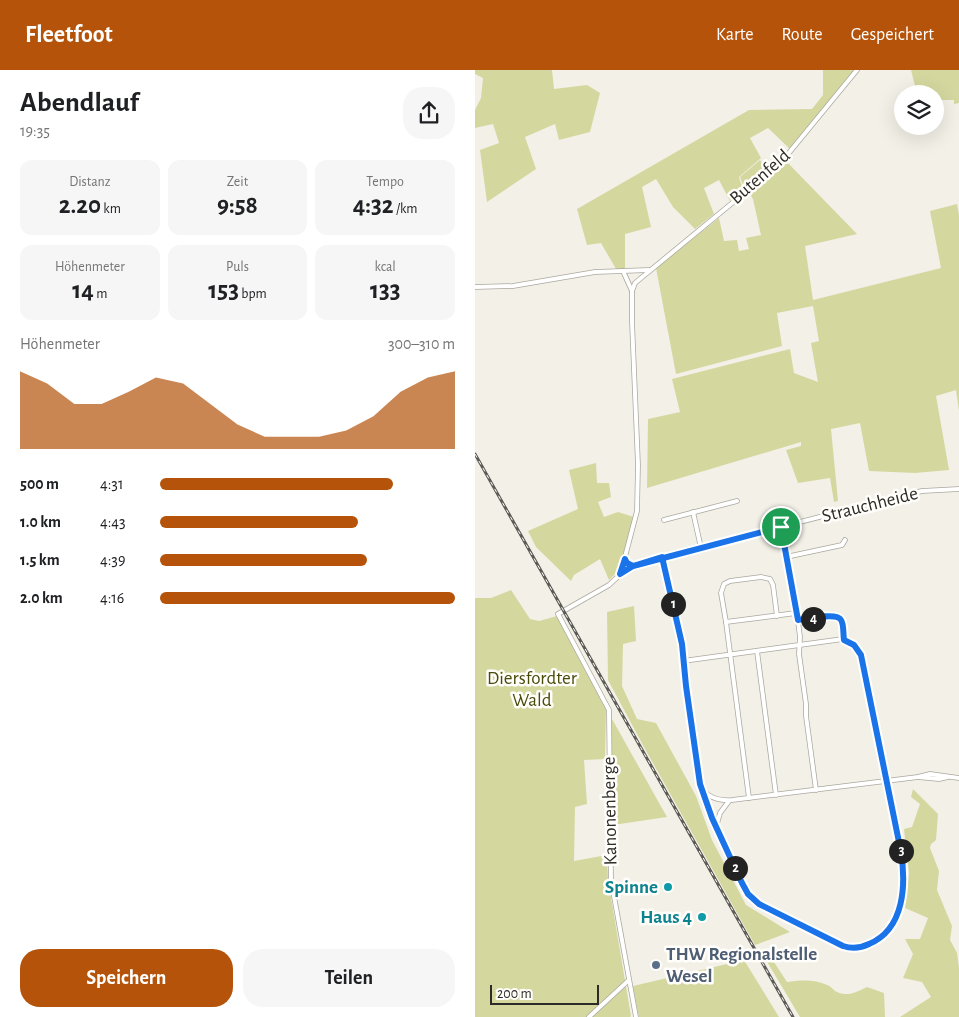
<!DOCTYPE html>
<html lang="de">
<meta charset="utf-8">
<style>
body{margin:0;font-family:"Alegreya Sans",sans-serif;background:#f6f6f6;color:#202124;height:100vh;display:flex;flex-direction:column;font-size:19px;white-space:nowrap}
*{box-sizing:border-box;margin:0}
p{font-size:16px;color:#757577}
.icon{flex:none;width:28px;height:28px;fill:none;stroke:currentColor;stroke-width:2;stroke-linecap:round;stroke-linejoin:round}
.map{position:relative;flex:1;overflow:hidden}
.drawer{display:flex;flex-direction:column;background:#fff;width:475px}
.drawer>*{flex:none}
.fabs{position:absolute;left:419px;top:15px;display:grid;gap:10px}
.fabs a{display:grid;place-items:center;width:50px;height:50px;border-radius:50%;background:#fff;box-shadow:0 5px 20px #0002;font-size:25px}
.scale{position:absolute;left:15px;bottom:12px;width:109px;box-sizing:border-box;padding-left:5px;border:2px solid #2c2b27;border-top:0;font-size:14px;line-height:18px;white-space:nowrap;color:#2c2b27;-webkit-text-stroke:4px #fffefa;paint-order:stroke}
.pin{position:absolute;display:grid;place-items:center;width:42px;height:42px;color:#fff;margin:-21px;border:2px solid #fff;border-radius:50%;box-shadow:0 1px 5px #0007}
.km{position:absolute;width:25px;height:25px;margin:-12px;border-radius:50%;background:#222;color:#fff;font-size:14px;line-height:25px;text-align:center}
.round{display:grid;place-items:center;flex:none;width:52px;height:52px;border-radius:20px;background:#f6f6f6}
.overview{display:flex;align-items:center;justify-content:space-between;height:85px;padding:0 20px}
h1{font-size:28px;font-weight:600;line-height:38px}
.metrics{display:grid;grid-template-columns:repeat(3,1fr);gap:8px;height:85px;padding:5px 20px}
.metrics div{display:grid;align-content:center;border-radius:12px;background:#f6f6f6;text-align:center}
.metrics b{font-size:25px;font-weight:600}
.metrics small{font-size:14px;font-weight:400}
.metrics p{font-size:14px}
.chart{height:140px;padding:10px 20px}
.chart p{display:flex;justify-content:space-between}
.chart svg{width:100%;height:90px;margin-top:5px;fill:#b45309;opacity:.7}
.primary-button{display:flex;gap:10px;margin-top:auto;padding:10px 20px}
.primary-button a{flex:1;height:58px;border-radius:20px;background:#b45309;color:#fff;font-size:20px;font-weight:600;line-height:58px;text-align:center}
.primary-button a+a{background:#f6f6f6;color:#202124}
ul{padding:0 20px;list-style:none;font-size:16px}
li{display:grid;grid-template-columns:80px 60px 1fr;align-items:center;height:38px}
li i{height:12px;border-radius:6px;background:#b45309}
header{display:flex;align-items:center;gap:30px;box-sizing:border-box;height:70px;padding:0 25px;background:#b45309;color:#fff}
header strong{font-size:24px}
nav{display:flex;gap:28px;margin-inline-start:auto;font-size:18px}
main{display:flex;flex:1;min-height:0}
.map>svg:first-child{display:block}
</style>
<header>
<strong>Fleetfoot</strong>
<nav><a>Karte</a><a>Route</a><a>Gespeichert</a></nav>
</header>
<main>
<section class="drawer">
<div class="overview"><div><h1>Abendlauf</h1><p>19:35</p></div><a class="round"><svg class="icon" aria-label="share" viewBox="0 0 24 24"><path d="M12 15V3M7 8l5-5 5 5M5 13v7h14v-7"/></svg></a></div>
<div class="metrics">
<div><p>Distanz</p><b>2.20<small> km</small></b></div>
<div><p>Zeit</p><b>9:58</b></div>
<div><p>Tempo</p><b>4:32<small> /km</small></b></div>
</div>
<div class="metrics">
<div><p>Höhenmeter</p><b>14<small> m</small></b></div>
<div><p>Puls</p><b>153<small> bpm</small></b></div>
<div><p>kcal</p><b>133</b></div>
</div>
<div class="chart"><p><span>Höhenmeter</span>300–310 m</p>
<svg viewBox="0 0 160 44" preserveAspectRatio="none"><path d="M0 44V6L10 12L20 22L30 22L40 16L50 9L60 12L70 22L80 32L90 38L100 38L110 38L120 35L130 28L140 16L150 9L160 6V44z"/></svg>
</div>
<ul>
<li><b>500 m</b>4:31<i style="width:79%"></i></li>
<li><b>1.0 km</b>4:43<i style="width:67%"></i></li>
<li><b>1.5 km</b>4:39<i style="width:70%"></i></li>
<li><b>2.0 km</b>4:16<i style="width:100%"></i></li>
</ul>
<div class="primary-button"><a>Speichern</a><a>Teilen</a></div>
</section>
<div class="map">
<svg width="484" height="947" viewBox="0 0 484 947">
<rect width="100%" height="100%" fill="#f3f0e7"/>
<g fill="#d4d89f">
<path d="M0 0H77L79 19 112 15 125 23 115 62 84 70 80 54 50 67 61 99 12 132 5 80 24 73 18 54 0 58V40L6 28 8 8 0 4Z"/>
<path d="M348 0H379L315 79 293 58 275 68 286 88 264 107 268 120 255 131 244 110 229 118 239 144 220 159 198 137 181 109 167 117 176 157 150 164V199H141L126 173 112 175 102 139 274 40 337 39 348 25Z"/>
<path d="M436 0H484V33L479 34V30H460V24H442Z"/>
<path d="M285 90 292 100 269 118 265 107Z"/>
<path d="M310 90 382 164 330 176 338 230 466 198 455 141 482 134 484 145V341L481 320 461 326 474 400 440 403 394 401 385 353 356 359 363 431 359 432 355 408 323 413 311 380 326 376V372L172 418 173 349 205 342 197 309 315 279 319 303 343 312 336 273 344 271 338 236 302 243 307 276 201 304 181 198 244 148 249 171 262 170 264 181 274 179 271 168 286 165 278 129 273 121Z"/>
<path d="M121 393 122 413H134L136 427 123 432 129 447 143 442 159 447 144 500 134 510 125 489 99 505 96 511 61 477 53 461 103 439 94 400Z"/>
<path d="M36 520 55 549 64 551 82 546 131 637 130 689 109 690 112 734 100 737 99 791 132 785 133 810 156 946 155 947H0V528H16Z"/>
<path d="M159 536 161 571 148 574 147 616 162 649 181 653 221 726 237 770 271 835 315 862 280 875 170 679 133 610 132 542Z"/>
<path d="M137 649 192 747 138 755 135 666Z"/>
<path d="M438 719 463 744 461 770 456 774 455 778 464 801 462 820 477 856 475 870 482 883 484 898V947H425L456 927 447 912 428 908 438 884 430 869H445L453 848 430 838 434 803 429 759 437 757 445 734 436 727Z"/>
<path d="M288 885 295 886 312 912C325 910 340 909 352 915 356 916 358 920 362 922 373 927 382 922 392 917L409 923 410 947H325Z"/>
<path d="M269 890 304 947H164L158 916Z"/>
</g>
<g fill="none" stroke-linecap="round" stroke-linejoin="round">
<g stroke="#aba89f" stroke-width="5.5">
<g id="minor">
<path d="M148 201 157 221"/>
<path d="M0 217 38 216 120 202 174 200"/>
<path d="M218 442 226 478"/>
<path d="M189 450 262 431"/>
<path d="M306 457 311 487 367 475 370 470"/>
<path d="M187 487C207 561 214 637 224 712 229 727 243 731 257 730L443 707 455 704 484 708"/>
<path d="M311 487 323 551"/>
<path d="M146 502 162 441 163 395 157 252V221L160 213 273 120 313 84 382 0"/>
<path d="M251 552 246 523 249 514 255 511 286 507 295 509 298 515 302 546"/>
<path d="M282 581 301 725"/>
<path d="M208 591 368 569C384 573 387 587 391 601 397 635 402 669 409 702 419 749 447 827 408 866 399 874 386 879 373 878L280 832C266 820 261 800 253 784 244 762 233 741 226 718"/>
<path d="M443 707 464 709 473 707"/>
<path d="M341 720 331 646V634L324 584 325 567 323 551C331 549 362 542 366 549 369 554 368 564 369 569"/>
<path d="M274 728 251 552 321 543"/>
<path d="M241 757 245 743 254 731"/>
<path d="M114 947 154 910"/>
<path d="M161 947 136 810 134 640 83 544 134 515 150 500 158 495 426 426 447 421 484 419"/>
</g>
</g>
<use href="#minor" stroke="#fff" stroke-width="4"/>
<g stroke="#5b5a55" stroke-width="3">
<path id="rail" d="M0 384 318 947"/>
</g>
<use href="#rail" stroke="#fffefa" stroke-width="1" stroke-dasharray="4" stroke-linecap="butt"/>
</g>
<g fill="none" stroke-linecap="round" stroke-linejoin="round">
<g stroke="#fff" stroke-width="10">
<path id="route" d="M306 457 158 496 145 504 150 489 152 493 158 496 187 487 207 574 211 616 225 714 237 748 267 813 273 824 284 834 368 876C377 879 386 878 394 874 430 859 431 814 426 782L386 585 379 575 369 570C368 564 369 554 366 550 362 542 331 549 323 550L306 457"/>
</g>
<use href="#route" stroke="#1a73e8" stroke-width="6"/>
</g>
<g fill="#0f9aa8" stroke="#fffefa" stroke-width="2">
<circle cx="193" cy="817" r="5"/>
<circle cx="227" cy="847" r="5"/>
</g>
<circle fill="#5c6f8a" stroke="#fffefa" stroke-width="2" cx="181" cy="895" r="5"/>
<g text-anchor="middle" dominant-baseline="central" stroke-width="5" stroke-linejoin="round" paint-order="stroke">
<g font-size="19" fill="#2c2b27" stroke="#fffefa">
<text transform="translate(285 107) rotate(-41)">Butenfeld</text>
<text transform="translate(395 435) rotate(-14)">Strauchheide</text>
<text transform="translate(135 741) rotate(-91)">Kanonenberge</text>
</g>
<g font-size="19" fill="#494b0d" stroke="#fffefa">
<text x="57" y="608">Diersfordter<tspan x="57" dy="22">Wald</tspan></text>
</g>
<g font-size="19" font-weight="bold" fill="#0d838f" stroke="#fffefa" text-anchor="end">
<text x="183" y="817">Spinne</text>
<text x="217" y="847">Haus 4</text>
</g>
<g font-size="19" font-weight="bold" fill="#4e5e75" stroke="#fffefa" text-anchor="start">
<text x="191" y="884">THW Regionalstelle<tspan x="191" dy="22">Wesel</tspan></text>
</g>
</g>
</svg>
<div class="fabs">
<a><svg class="icon" aria-label="layers" viewBox="0 0 24 24"><path d="M12 4l9 5-9 5-9-5zM3 14l9 5 9-5"/></svg></a>
</div>
<div class="scale">200 m</div>
<div class="pin" style="left:306px;top:457px;background:#1e9e55"><svg class="icon" aria-label="arrive" viewBox="0 0 24 24"><path d="M6 21V4h12l-3 4 3 4H6"/></svg></div>
<b class="km" style="left:198px;top:534px">1</b>
<b class="km" style="left:260px;top:798px">2</b>
<b class="km" style="left:426px;top:781px">3</b>
<b class="km" style="left:338px;top:549px">4</b>
</div>
</main>
